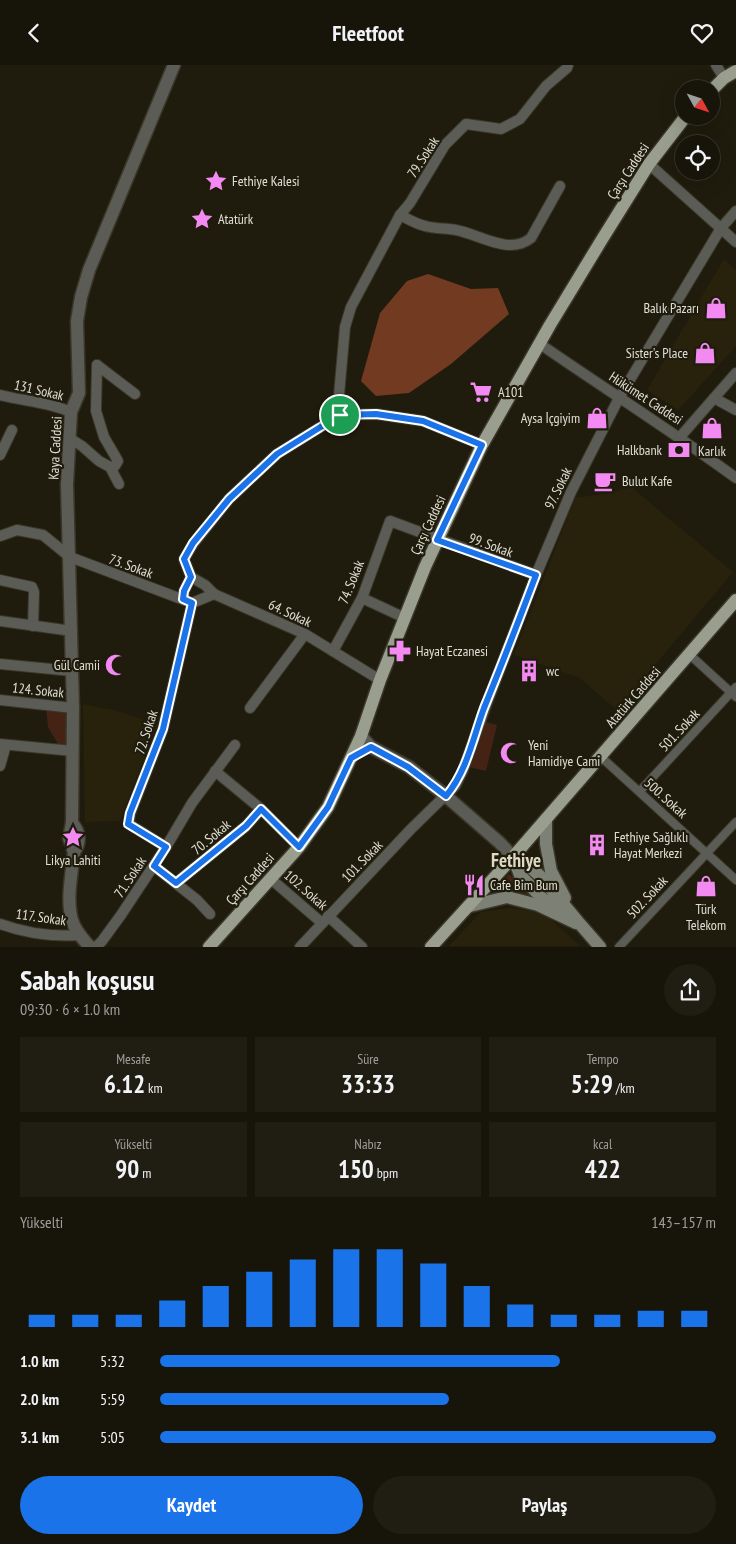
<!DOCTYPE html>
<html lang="tr">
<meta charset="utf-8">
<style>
body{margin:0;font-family:"PT Sans Narrow",sans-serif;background:#201e13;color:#f1f3f6;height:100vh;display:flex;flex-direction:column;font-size:19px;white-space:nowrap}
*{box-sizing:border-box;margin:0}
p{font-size:16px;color:#9e9f9c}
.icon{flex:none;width:28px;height:28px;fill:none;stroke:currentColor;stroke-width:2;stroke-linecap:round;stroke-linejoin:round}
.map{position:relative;height:882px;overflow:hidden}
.sheet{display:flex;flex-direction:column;background:#17150a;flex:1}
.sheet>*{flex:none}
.needle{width:32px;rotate:130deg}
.buttons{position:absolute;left:675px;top:15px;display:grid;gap:10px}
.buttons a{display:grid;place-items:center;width:45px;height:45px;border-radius:50%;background:#17150a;box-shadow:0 5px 20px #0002,0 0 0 1px #36342b;font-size:25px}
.pin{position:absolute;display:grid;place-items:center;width:42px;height:42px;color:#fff;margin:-21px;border:2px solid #fff;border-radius:50%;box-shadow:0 1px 5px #0007}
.round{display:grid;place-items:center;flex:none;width:52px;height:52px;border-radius:26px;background:#201e13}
.headline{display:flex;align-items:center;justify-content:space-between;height:85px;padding:0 20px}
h1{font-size:28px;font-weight:600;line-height:38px}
.metrics{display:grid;grid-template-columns:repeat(3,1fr);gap:8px;height:85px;padding:5px 20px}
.metrics div{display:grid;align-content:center;border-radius:0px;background:#201e13;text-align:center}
.metrics b{font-size:25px;font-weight:600}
.metrics small{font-size:14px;font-weight:400}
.metrics p{font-size:14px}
.chart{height:140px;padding:10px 20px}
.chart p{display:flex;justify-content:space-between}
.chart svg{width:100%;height:90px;margin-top:5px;stroke:#1a73e8;stroke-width:6}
.button{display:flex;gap:10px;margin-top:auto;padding:10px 20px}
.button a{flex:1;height:58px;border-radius:30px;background:#1a73e8;color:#fff;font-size:20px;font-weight:600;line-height:58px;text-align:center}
.button a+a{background:#201e13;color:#f1f3f6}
ul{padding:0 20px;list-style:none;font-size:16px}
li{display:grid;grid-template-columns:80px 60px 1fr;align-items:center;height:38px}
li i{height:12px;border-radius:6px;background:#1a73e8}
header{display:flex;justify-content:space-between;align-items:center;height:65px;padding:0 20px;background:#17150a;font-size:22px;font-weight:600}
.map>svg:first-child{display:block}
</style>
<header><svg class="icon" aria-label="back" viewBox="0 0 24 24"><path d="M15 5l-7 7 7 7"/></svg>Fleetfoot<svg class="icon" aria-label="heart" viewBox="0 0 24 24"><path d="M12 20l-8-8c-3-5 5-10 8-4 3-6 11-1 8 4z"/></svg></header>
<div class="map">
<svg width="736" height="882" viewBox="0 0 736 882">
<rect width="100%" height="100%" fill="#1f1c0d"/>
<g fill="#28220c">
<path d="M724 194 736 205V281L678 345 647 325Z"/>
<path d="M631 422 733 507 617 645 580 613 514 590 575 433 611 428Z"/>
<path d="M83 639 117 646 157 659 120 756 85 757Z"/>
<path d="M509 843 530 846 548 852 580 881H449L481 847Z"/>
</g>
<g fill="#442314">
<path d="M46 643 66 645V679H58L48 662Z"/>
<path d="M482 656 497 660 486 706 468 702Z"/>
<path d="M509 809 534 831 498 821Z"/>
</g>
<path fill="#713a21" d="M428 209 471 224 498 223 509 249 451 299 409 328 376 331 361 316 380 248 407 216Z"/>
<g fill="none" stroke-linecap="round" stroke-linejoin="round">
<g stroke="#3a3729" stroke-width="10">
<g id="pedestrian">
<path d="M690 590 736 632"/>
<path d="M601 692 736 815"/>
<path d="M640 726 736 622"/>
<path d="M619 882 736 757"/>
</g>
</g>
<g stroke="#3a3729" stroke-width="12">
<g id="minor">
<path d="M716 0 724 13"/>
<path d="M649 99 736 177"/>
<path d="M400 150C408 154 416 159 425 161 435 164 446 163 456 165 479 169 509 191 531 173L560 121"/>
<path d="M540 279C605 324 672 366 736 413"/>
<path d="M97 300 96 346 104 372 118 396 115 401 110 402"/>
<path d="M97 300 135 329"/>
<path d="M0 330C23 336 49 337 71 347"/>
<path d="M714 333 736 345"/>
<path d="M340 350 339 330 345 262 351 242 400 150 410 138 445 80 466 59 501 64 520 54 546 21 567 3 568 0"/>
<path d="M680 372 736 308"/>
<path d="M69 373 82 381 99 396 110 402 119 419"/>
<path d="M0 390 12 365"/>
<path d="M0 471 17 465 43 470 70 492 192 538 214 529 305 569 380 615"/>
<path d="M191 512 205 520 214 529"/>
<path d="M0 515 32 522 34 527 33 561"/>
<path d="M362 533 405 553"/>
<path d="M183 534 184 526 191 512 184 494 193 479 229 434 277 389 340 350 376 349 423 356 482 380"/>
<path d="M0 556 72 566"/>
<path d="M333 586 362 533 390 456 536 510"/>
<path d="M0 599 72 606"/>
<path d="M0 635 73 643"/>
<path d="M250 643 305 569"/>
<path d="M0 679 73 686"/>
<path d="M0 701 6 680"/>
<path d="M215 706 261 744 299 782"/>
<path d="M166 782 129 759 130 749 163 664 192 538"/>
<path d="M154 801 197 835 210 849"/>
<path d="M271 814 322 858"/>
<path d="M176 818 246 761 261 744"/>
<path d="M328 851 362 882"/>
<path d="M0 859C25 868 52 872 79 870"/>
<path d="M96 882 102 876 121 850 166 782 192 738 235 680"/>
<path d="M300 882 411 764 455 721 463 705 485 643 536 510 571 427 619 333 721 163 736 146"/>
</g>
</g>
<g stroke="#3a3729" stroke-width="15">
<g id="tertiary">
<path d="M361 671 371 682 409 702 446 731 500 778 513 792"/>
<path d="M72 758C80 767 81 777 74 787 72 808 66 834 72 855 75 866 83 874 90 882"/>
<path d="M74 787 69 773 72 758 73 643 67 419 71 347 79 328 77 256 81 232 89 205 174 0"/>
</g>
</g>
<g stroke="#3a3729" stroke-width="15">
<g id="secondary">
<path d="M546 754V779L551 806 565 833"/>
<path d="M513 792 528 800 541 812 580 859 600 882"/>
<path d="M513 792 520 810 542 833 555 842"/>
<path d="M470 841 507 832 538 840 576 858"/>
</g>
</g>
<g stroke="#3a3729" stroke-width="15">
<g id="primary">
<path d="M711 26 724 13 736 6"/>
<path d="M209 882 299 782 328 742 361 671 380 615 425 502 482 380 550 260 601 176 649 99 686 51"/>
<path d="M431 882 513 792 736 535"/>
</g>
</g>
<use href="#pedestrian" stroke="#5a5c55" stroke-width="8"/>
<use href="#minor" stroke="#5a5c55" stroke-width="10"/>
<use href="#tertiary" stroke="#5a5c55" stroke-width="12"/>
<use href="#secondary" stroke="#7d8175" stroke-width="12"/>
<use href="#primary" stroke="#999e8e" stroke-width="12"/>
</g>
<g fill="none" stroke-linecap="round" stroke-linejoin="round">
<g stroke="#fff" stroke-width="10">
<path id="route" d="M376 349 423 356 482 380 437 475 536 510C519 555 502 599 484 643 473 673 467 706 446 731L408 702 371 682 351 693 328 742 299 782 261 744 246 761 176 818 154 801 166 782 128 759 130 748 163 664 192 538 183 534 184 526 191 512 184 494 193 478 229 434 277 389 340 350Z"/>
</g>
<use href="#route" stroke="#1a73e8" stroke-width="6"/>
</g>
<defs>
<g id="sight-bare" transform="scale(1.725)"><path d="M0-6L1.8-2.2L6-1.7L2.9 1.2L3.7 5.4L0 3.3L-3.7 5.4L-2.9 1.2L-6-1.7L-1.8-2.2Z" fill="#f38af1" stroke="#1f1c0d" stroke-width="2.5" paint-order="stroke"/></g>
<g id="shop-bare" transform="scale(1.725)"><path d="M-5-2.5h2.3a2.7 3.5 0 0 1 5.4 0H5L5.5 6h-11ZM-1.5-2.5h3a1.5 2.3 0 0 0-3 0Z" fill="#f38af1" stroke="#1f1c0d" stroke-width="2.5" paint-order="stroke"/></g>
<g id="supermarket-bare" transform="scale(1.725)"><path d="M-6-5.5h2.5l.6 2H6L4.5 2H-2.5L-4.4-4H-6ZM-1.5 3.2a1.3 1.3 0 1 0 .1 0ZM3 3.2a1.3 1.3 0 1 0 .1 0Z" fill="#f38af1" stroke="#1f1c0d" stroke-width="2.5" paint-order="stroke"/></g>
<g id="bank-bare" transform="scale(1.725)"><path d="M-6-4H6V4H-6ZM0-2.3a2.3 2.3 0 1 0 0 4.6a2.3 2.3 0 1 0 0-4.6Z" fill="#f38af1" stroke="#1f1c0d" stroke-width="2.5" paint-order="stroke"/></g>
<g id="cafe-bare" transform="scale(1.725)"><path d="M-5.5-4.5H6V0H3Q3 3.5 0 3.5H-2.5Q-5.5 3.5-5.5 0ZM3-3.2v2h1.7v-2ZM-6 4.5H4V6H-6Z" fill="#f38af1" stroke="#1f1c0d" stroke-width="2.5" paint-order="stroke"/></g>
<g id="pharmacy-bare" transform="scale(1.725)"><path d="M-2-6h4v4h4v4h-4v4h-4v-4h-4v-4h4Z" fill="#f38af1" stroke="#1f1c0d" stroke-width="2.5" paint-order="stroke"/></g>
<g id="mosque-bare" transform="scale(1.725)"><path d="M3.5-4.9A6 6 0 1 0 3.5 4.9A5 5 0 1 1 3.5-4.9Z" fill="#f38af1" stroke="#1f1c0d" stroke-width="2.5" paint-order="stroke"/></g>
<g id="building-bare" transform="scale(1.725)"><path d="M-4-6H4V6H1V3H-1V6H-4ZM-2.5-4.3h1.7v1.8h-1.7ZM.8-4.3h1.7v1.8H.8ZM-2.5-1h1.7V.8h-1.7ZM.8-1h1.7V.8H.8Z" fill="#f38af1" stroke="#1f1c0d" stroke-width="2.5" paint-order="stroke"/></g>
<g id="restaurant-bare" transform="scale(1.725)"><path d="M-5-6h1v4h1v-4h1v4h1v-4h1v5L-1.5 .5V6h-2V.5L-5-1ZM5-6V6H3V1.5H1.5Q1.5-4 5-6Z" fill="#f38af1" stroke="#1f1c0d" stroke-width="2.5" paint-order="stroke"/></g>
</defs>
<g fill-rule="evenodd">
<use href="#sight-bare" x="216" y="116"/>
<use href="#sight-bare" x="202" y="154"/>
<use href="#shop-bare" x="716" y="243"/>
<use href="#shop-bare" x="705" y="288"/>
<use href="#supermarket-bare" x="481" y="327"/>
<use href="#shop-bare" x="597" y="353"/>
<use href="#shop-bare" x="712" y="363"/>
<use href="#bank-bare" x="679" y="385"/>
<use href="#cafe-bare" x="605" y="416"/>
<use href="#pharmacy-bare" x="400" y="586"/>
<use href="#mosque-bare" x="116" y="600"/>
<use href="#building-bare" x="529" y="606"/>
<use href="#mosque-bare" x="511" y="688"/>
<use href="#sight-bare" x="73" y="772"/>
<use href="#building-bare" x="597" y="780"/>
<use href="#restaurant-bare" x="474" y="820"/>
<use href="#shop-bare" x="706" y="821"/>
</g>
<g text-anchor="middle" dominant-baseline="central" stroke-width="4.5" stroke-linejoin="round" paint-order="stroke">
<g font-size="14" fill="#e0ded4" stroke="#1f1c0d">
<text transform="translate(423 92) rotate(-57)">79. Sokak</text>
<text transform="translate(628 106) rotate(-57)">Çarşı Caddesi</text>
<text transform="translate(39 325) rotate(13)">131 Sokak</text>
<text transform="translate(646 333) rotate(33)">Hükümet Caddesi</text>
<text transform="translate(55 383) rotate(-87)">Kaya Caddesi</text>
<text transform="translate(558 423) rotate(-64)">97. Sokak</text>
<text transform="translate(428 460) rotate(-65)">Çarşı Caddesi</text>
<text transform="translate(491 480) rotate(20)">99. Sokak</text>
<text transform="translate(131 501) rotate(20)">73. Sokak</text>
<text transform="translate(351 517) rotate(-68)">74. Sokak</text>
<text transform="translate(290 548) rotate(25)">64. Sokak</text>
<text transform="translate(38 625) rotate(6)">124. Sokak</text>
<text transform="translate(633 632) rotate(-49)">Atatürk Caddesi</text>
<text transform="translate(679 665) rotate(-47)">501. Sokak</text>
<text transform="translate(146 667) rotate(-72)">72. Sokak</text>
<text transform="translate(666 733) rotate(42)">500. Sokak</text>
<text transform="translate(211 772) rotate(-40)">70. Sokak</text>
<text transform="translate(362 796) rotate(-46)">101. Sokak</text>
<text transform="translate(130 812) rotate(-56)">71. Sokak</text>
<text transform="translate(250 814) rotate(-48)">Çarşı Caddesi</text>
<text transform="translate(306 825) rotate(41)">102. Sokak</text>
<text transform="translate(647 832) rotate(-47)">502. Sokak</text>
<text transform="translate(41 852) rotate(8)">117. Sokak</text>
</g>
<g font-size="14" fill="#e0ded4" stroke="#1f1c0d" text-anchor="start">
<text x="232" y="116">Fethiye Kalesi</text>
<text x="218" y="154">Atatürk</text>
<text x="699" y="243" text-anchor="end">Balık Pazarı</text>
<text x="688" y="288" text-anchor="end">Sister's Place</text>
<text x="498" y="327">A101</text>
<text x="580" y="353" text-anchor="end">Aysa İçgiyim</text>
<text x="662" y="385" text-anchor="end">Halkbank</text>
<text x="712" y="386" text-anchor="middle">Karlık</text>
<text x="622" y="416">Bulut Kafe</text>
<text x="416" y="586">Hayat Eczanesi</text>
<text x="100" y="600" text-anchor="end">Gül Camii</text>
<text x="546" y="606">wc</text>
<text x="528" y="680">Yeni<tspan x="528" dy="16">Hamidiye Cami</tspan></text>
<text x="614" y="772">Fethiye Sağlıklı<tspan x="614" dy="16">Hayat Merkezi</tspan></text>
<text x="73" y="795" text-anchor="middle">Likya Lahiti</text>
<text x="490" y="820">Cafe Bim Bum</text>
<text x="706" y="844" text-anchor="middle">Türk<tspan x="706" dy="16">Telekom</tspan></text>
</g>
<g font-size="19" font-weight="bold" fill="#ddd9c5" stroke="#1f1c0d">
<text x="516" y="795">Fethiye</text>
</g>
</g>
</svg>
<div class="buttons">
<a><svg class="needle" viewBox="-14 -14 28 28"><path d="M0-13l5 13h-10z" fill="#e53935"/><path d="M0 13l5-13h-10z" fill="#9e9f9c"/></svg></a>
<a><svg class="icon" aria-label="locate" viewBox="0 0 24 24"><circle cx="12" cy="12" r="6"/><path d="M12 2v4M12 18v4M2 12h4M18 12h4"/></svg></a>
</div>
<div class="pin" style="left:340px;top:350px;background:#1e9e55"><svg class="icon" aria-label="arrive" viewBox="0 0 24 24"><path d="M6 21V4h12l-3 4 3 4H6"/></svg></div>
</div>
<section class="sheet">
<div class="headline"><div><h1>Sabah koşusu</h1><p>09:30 · 6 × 1.0 km</p></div><a class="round"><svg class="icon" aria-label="share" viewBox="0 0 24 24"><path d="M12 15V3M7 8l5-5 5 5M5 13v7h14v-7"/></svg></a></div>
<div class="metrics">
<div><p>Mesafe</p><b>6.12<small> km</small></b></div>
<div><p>Süre</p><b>33:33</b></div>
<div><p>Tempo</p><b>5:29<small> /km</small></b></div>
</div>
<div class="metrics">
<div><p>Yükselti</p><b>90<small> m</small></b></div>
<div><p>Nabız</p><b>150<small> bpm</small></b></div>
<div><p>kcal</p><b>422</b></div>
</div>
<div class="chart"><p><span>Yükselti</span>143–157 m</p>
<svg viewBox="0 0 160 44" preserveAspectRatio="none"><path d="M5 44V38M15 44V38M25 44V38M35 44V31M45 44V24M55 44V17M65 44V11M75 44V6M85 44V6M95 44V13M105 44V24M115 44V33M125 44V38M135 44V38M145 44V36M155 44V36"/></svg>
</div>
<ul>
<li><b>1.0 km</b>5:32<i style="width:72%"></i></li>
<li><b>2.0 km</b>5:59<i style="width:52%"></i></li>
<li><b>3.1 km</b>5:05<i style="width:100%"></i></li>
</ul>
<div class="button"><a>Kaydet</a><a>Paylaş</a></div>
</section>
